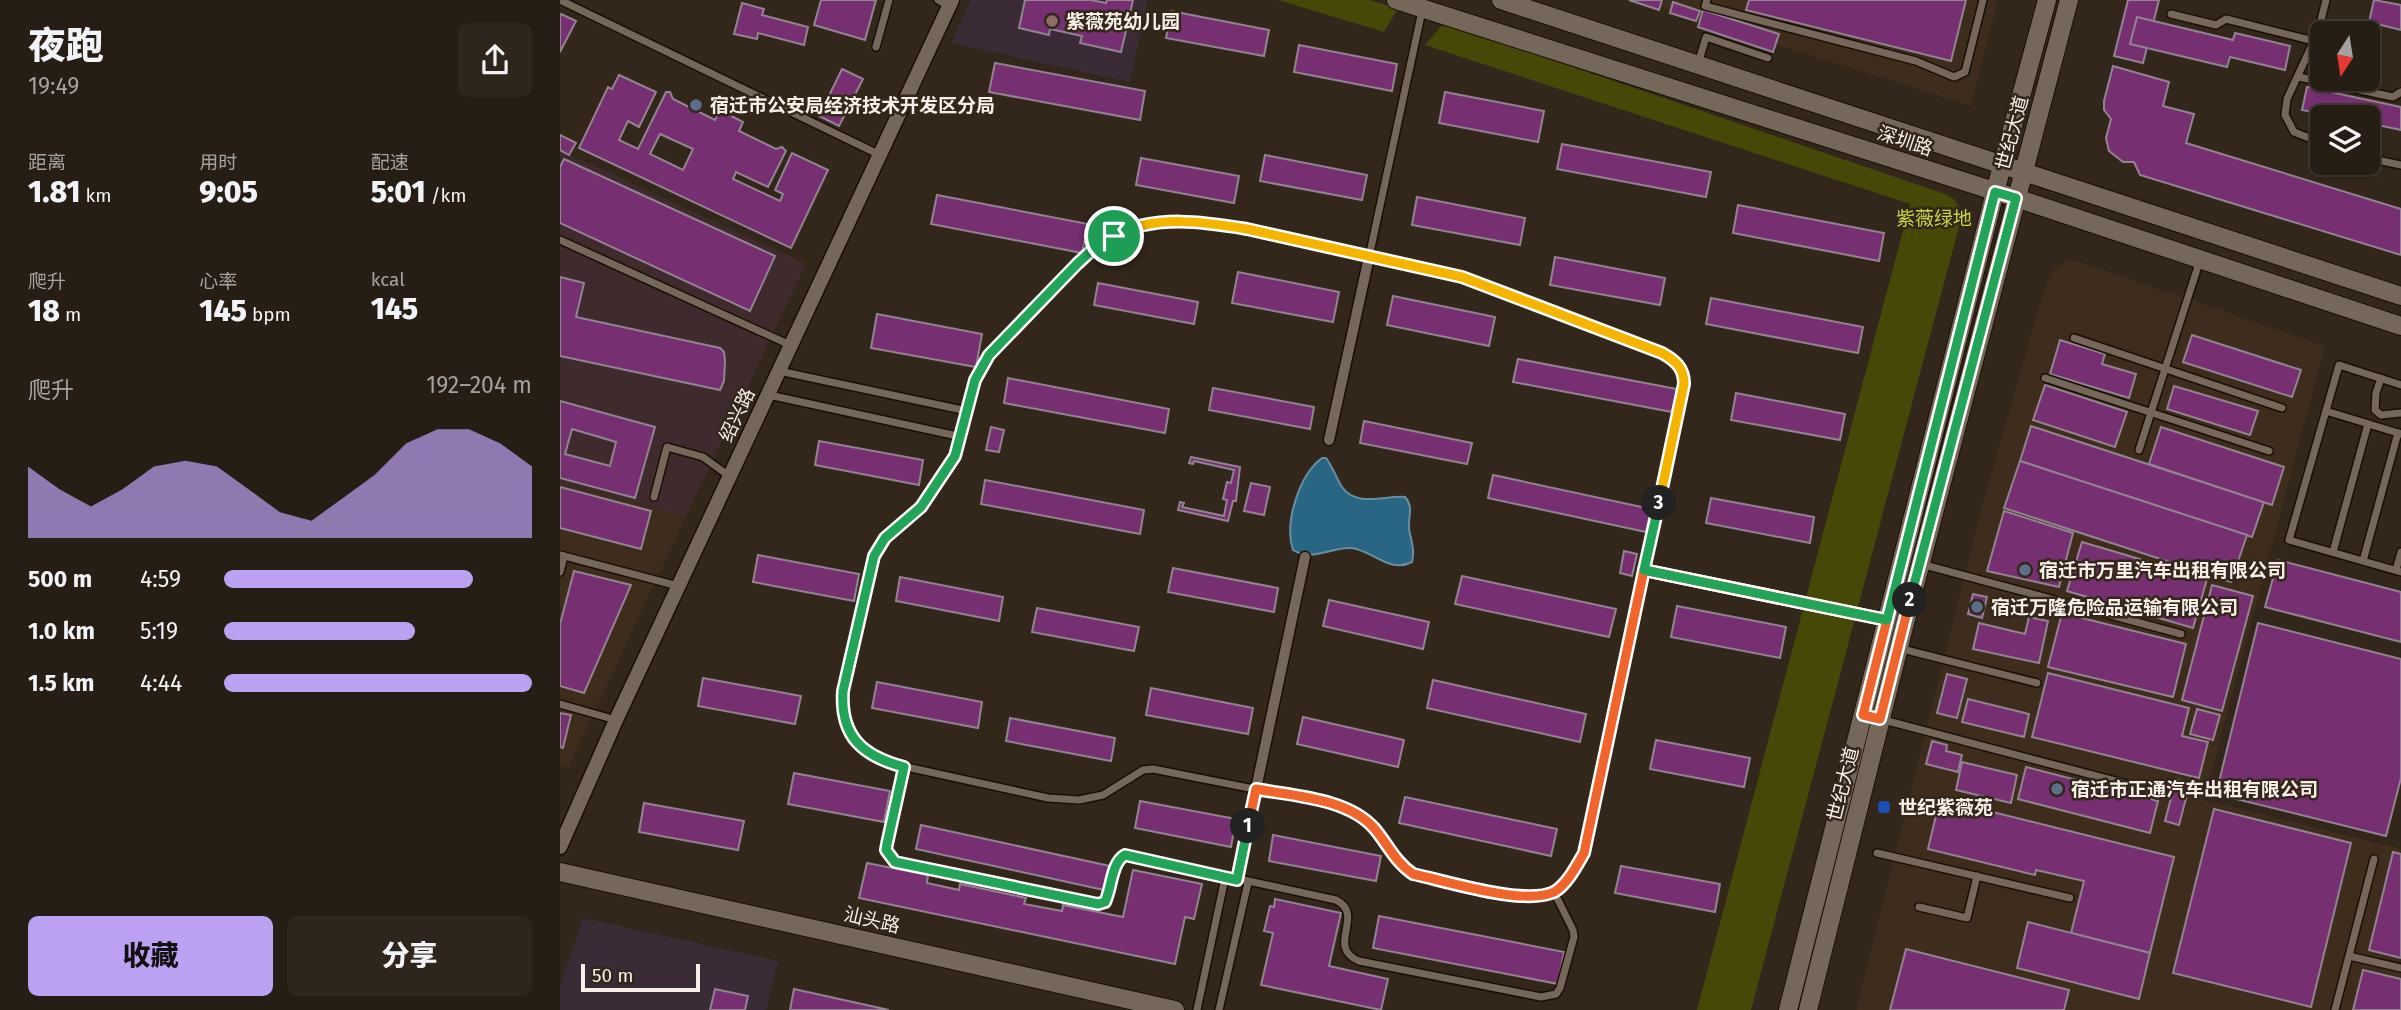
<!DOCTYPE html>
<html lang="zh">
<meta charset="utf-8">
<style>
body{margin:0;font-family:"Fira Sans","Noto Sans SC",sans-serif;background:#2e261d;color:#f1f3f6;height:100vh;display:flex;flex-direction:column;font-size:26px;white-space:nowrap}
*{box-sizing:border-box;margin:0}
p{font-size:23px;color:#a4a2a0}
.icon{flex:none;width:38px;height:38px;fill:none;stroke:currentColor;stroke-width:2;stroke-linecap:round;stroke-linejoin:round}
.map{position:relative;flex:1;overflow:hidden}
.drawer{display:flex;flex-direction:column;background:#261d14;width:560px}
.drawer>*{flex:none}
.needle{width:46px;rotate:192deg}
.buttons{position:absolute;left:1750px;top:21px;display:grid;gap:14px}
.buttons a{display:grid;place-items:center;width:70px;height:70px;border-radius:10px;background:#261d14;box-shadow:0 2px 5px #0004,0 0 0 2px #423b34;font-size:35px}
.scale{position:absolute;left:21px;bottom:18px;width:119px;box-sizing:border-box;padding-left:7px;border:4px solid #f8efe8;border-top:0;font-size:19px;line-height:24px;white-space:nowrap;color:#f8efe8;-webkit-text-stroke:5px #33271b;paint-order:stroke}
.pin{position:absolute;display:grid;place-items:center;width:60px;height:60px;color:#fff;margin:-30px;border:4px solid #fff;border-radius:50%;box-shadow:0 2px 7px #0007}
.km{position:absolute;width:35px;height:35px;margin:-18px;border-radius:50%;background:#222;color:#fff;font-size:19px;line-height:35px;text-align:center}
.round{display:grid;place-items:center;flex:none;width:74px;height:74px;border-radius:10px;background:#2e261d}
.summary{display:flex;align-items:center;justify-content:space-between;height:119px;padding:0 28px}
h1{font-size:38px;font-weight:800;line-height:52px}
.figures{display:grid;grid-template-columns:repeat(3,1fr);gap:10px;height:119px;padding:7px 28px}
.figures div{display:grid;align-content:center}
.figures b{font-size:30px;font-weight:800}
.figures small{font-size:19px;font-weight:400}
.figures p{font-size:19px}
.chart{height:196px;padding:14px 28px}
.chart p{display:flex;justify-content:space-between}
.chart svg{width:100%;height:126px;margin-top:7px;fill:#bca0f2;opacity:.7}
.cta{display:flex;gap:14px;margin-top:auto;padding:14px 28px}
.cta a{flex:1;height:80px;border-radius:10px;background:#bca0f2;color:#111;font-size:28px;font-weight:800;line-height:80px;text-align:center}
.cta a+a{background:#2e261d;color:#f1f3f6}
ul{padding:0 28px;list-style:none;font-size:23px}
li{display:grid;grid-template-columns:112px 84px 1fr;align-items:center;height:52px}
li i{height:18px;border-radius:9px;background:#bca0f2}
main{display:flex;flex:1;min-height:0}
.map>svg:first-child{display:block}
</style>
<main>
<section class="drawer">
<div class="summary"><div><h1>夜跑</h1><p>19:49</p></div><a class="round"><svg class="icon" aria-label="share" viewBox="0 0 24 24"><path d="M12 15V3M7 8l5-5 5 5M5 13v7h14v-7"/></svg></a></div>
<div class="figures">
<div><p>距离</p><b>1.81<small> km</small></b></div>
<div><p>用时</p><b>9:05</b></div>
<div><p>配速</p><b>5:01<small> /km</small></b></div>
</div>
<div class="figures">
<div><p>爬升</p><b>18<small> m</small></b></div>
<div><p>心率</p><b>145<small> bpm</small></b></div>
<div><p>kcal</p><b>145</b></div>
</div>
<div class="chart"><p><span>爬升</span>192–204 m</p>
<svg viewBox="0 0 160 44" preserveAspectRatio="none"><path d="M0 44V19L10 27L20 33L30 27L40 19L50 17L60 19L70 27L80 35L90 38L100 30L110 22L120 11L130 6L140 6L150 11L160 19V44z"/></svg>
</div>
<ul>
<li><b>500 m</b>4:59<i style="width:81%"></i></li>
<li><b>1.0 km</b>5:19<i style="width:62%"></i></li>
<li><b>1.5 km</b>4:44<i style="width:100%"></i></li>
</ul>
<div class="cta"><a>收藏</a><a>分享</a></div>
</section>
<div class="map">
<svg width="1841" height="1010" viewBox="0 0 1841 1010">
<rect width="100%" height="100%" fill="#33271b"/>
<path fill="#3f2b2d" d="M0 150 246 264 126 516 0 482Z"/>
<g fill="#3e2d1c">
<path d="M1077 0H1438L1411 106Z"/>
<path d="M1509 261 1522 263 1765 346 1644 800 1841 849V1010H1296L1423 503 1485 286 1495 268Z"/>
<path d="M0 482 126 516 8 768 0 766Z"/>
</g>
<g fill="#3b2b37">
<path d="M411 0H587L570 82 391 43Z"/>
<path d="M23 918 218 961 206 1010H0V985Z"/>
</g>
<g fill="#454807">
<path d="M718 0H810L838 9 824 32Z"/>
<path d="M884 23 1385 194C1397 199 1401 207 1401 219L1191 1010H1137L1350 204 865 45Z"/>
</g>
<path fill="#296683" stroke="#678fa1" stroke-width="2" d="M762 458H766C773 467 776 478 782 487 797 508 825 495 845 497 854 507 848 516 849 529 851 541 855 549 852 562 829 574 813 550 791 548 770 547 753 562 733 550 724 523 739 475 762 458Z"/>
<g fill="#763071" stroke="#928390" stroke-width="2" fill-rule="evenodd">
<path d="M261 0H316L305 40 254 25Z"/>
<path d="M465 0H531L546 3 547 0H573L561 52 520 43 522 36 490 29 489 35 459 28Z"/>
<path d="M1069 0H1102L1099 10Z"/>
<path d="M1189 0H1406L1391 61 1186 10Z"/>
<path d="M1568 0H1599L1583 63 1554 56Z"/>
<path d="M1814 0 1841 5V30L1809 22Z"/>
<path d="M1113 2 1140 11 1136 21 1110 13Z"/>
<path d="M182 3 204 9 202 15 248 27 244 45 198 33 197 39 174 34Z"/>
<path d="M1143 10 1219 34 1213 52 1138 27Z"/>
<path d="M611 11 709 30 704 56 606 38Z"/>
<path d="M1 14 16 21 0 52V16Z"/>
<path d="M1577 17 1673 40 1675 33 1730 46 1725 70 1670 57 1667 67 1570 44Z"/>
<path d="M739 45 837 64 832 91 734 72Z"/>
<path d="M435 63 585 91 580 120 429 92Z"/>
<path d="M1553 66 1609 82 1603 106 1634 114 1626 143 1841 209V255L1580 175 1574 162H1563L1549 151 1546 138 1551 119 1544 110V101Z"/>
<path d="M282 69 303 79 279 126 259 116Z"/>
<path d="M59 75 96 92 79 127 68 121 59 140 78 149 106 92H110L113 99 155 120 160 110 183 122 179 131 216 149 222 147 226 151 208 187 176 172 173 179 220 201 223 194 215 190 232 153 268 170 231 248 19 148 48 87 52 89ZM100 134 133 149 123 170 90 154Z"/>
<path d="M1747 87 1841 107V130L1808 123V117H1779L1742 110Z"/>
<path d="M885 92 984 111 978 142 879 123Z"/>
<path d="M0 135 16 143 9 155 0 150Z"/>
<path d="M1002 144 1151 172 1146 197 997 169Z"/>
<path d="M705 155 807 175 802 200 700 181Z"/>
<path d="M581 158 679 176 674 203 576 185Z"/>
<path d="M4 159 215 256 190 311 0 223V167Z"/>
<path d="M377 195 528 224 522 253 371 224Z"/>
<path d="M857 197 965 218 960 245 852 225Z"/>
<path d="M1178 205 1324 233 1319 261 1173 233Z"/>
<path d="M995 257 1105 278 1100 305 990 285Z"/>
<path d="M678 272 779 292 773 322 672 303Z"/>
<path d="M0 277 24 283 16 317 160 348 164 352 165 361 164 381 160 390 0 356Z"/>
<path d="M538 283 638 302 634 324 534 305Z"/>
<path d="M833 296 935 317 929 346 827 325Z"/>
<path d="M1151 298 1303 327 1298 353 1146 324Z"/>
<path d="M317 314 422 334 416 367 311 348Z"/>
<path d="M1632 335 1741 370 1732 397 1623 362Z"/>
<path d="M1500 340 1545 354 1542 364 1576 374 1569 398 1490 374Z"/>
<path d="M958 359 1117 389 1112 412 953 382Z"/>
<path d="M448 378 609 409 605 433 444 403Z"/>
<path d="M1485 385 1567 412 1555 447 1473 420Z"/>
<path d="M1614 386 1698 411 1690 435 1607 409Z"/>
<path d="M653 388 754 407 750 429 649 410Z"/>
<path d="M1176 393 1285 414 1280 440 1171 420Z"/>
<path d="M0 401 95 427 75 498 0 478ZM12 429 56 442 50 466 5 454Z"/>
<path d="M804 421 912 443 907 464 800 443Z"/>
<path d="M1471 426 1704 502 1692 537 1460 461Z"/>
<path d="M431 427 444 430 439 452 426 450Z"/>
<path d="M1601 427 1724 467 1712 505 1589 464Z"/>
<path d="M259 441 363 460 359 485 255 465Z"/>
<path d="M631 457 680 467 676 501H673L668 521 618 510 620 502 624 503 622 507 664 516 667 500 663 499 667 482 671 483 674 470 634 461 633 464 629 463Z"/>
<path d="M1460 461 1687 535 1671 582 1444 508Z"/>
<path d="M933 475 1091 509 1086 532 928 498Z"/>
<path d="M425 480 584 510 580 534 421 504Z"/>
<path d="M691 483 710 487 704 515 684 511Z"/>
<path d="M0 487 91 511 81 549 0 528Z"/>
<path d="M1151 498 1254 517 1250 543 1146 523Z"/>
<path d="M1444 511 1513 533 1499 587 1427 571Z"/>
<path d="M1522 542 1647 579 1633 628 1507 591Z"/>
<path d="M1064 551 1077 554 1072 576 1060 573Z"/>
<path d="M198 555 299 574 294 601 193 582Z"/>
<path d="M1718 560 1841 592V642L1705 607Z"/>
<path d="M613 568 718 588 714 612 608 592Z"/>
<path d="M14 571 71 585 24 693 0 686V624Z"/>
<path d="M902 576 1056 609 1049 637 895 604Z"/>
<path d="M340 577 443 597 439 621 336 601Z"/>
<path d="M1652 585 1693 596 1662 711 1622 700Z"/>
<path d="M1413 594 1427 597 1422 618 1408 614Z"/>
<path d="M769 600 869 622 863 649 763 626Z"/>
<path d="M1117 606 1226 627 1220 658 1111 637Z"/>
<path d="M477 608 579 627 574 651 472 632Z"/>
<path d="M1502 613 1626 644 1613 697 1488 667Z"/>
<path d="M1469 617 1488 621 1479 663 1413 649 1419 623 1465 634Z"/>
<path d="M1698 623 1841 659V778L1826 836 1656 794Z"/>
<path d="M1488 673 1629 708 1622 736 1648 742 1639 778 1472 737Z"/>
<path d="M1387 674 1407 679 1397 718 1377 713Z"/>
<path d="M143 678 241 696 235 724 138 706Z"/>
<path d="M873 680 1026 714 1020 742 867 708Z"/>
<path d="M317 682 422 702 418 728 312 708Z"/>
<path d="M591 688 693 708 688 734 586 715Z"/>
<path d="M1408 699 1469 714 1464 737 1402 722Z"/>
<path d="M1637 709 1660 715 1653 740 1630 734Z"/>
<path d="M0 713 11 715 3 748 0 747Z"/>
<path d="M743 717 844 740 838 767 737 744Z"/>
<path d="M450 718 555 738 551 761 446 741Z"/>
<path d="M1096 740 1190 758 1184 787 1090 769Z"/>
<path d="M1372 741 1387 745 1386 751 1402 755 1398 772 1366 764Z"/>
<path d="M1402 762 1457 775 1451 803 1396 790Z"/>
<path d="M1466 767 1598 801 1590 833 1458 799Z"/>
<path d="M234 773 330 791 324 822 228 804Z"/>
<path d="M1616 779 1630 783 1619 825 1605 821Z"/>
<path d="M845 797 997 829 991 856 839 823Z"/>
<path d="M1380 799 1614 857 1590 953 1511 933 1524 881 1476 870 1475 875 1368 849Z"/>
<path d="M580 801 676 819 671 847 575 828Z"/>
<path d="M84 803 184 821 178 850 79 832Z"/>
<path d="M1654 809 1791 843 1751 1007 1613 973Z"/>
<path d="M361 825 550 866 544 890 356 849Z"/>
<path d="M713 835 821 856 816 881 709 861Z"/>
<path d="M1833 852 1841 854V958L1809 950Z"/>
<path d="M307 863 368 875 367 883 399 890 400 884 466 898 464 904 502 911 503 905 563 917 573 870 642 884 634 919 625 917 615 964 299 898Z"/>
<path d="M1061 866 1160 884 1155 912 1055 893Z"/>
<path d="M715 899 781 913 769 966 828 979 821 1010 701 985 713 933 704 931 710 906 714 907Z"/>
<path d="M819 916 1004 952 998 984 813 948Z"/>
<path d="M1468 922 1590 953 1579 999 1457 968Z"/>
<path d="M1346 949 1509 990 1504 1010H1330Z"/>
<path d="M1803 970 1841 979V1010H1793Z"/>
<path d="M155 989 188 996 185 1010H150Z"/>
<path d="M234 989 329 1010H230Z"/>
</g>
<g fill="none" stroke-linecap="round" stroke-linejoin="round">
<g stroke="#1b0f05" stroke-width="10">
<g id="service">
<path d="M0 0 320 155"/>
<path d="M378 0 389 6"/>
<path d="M1147 0 1145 6 1356 61 1394 77 1405 72 1423 0"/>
<path d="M1611 14 1656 25 1666 19 1754 41"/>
<path d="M316 47 329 0"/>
<path d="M1138 64 1146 37 1208 58"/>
<path d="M1739 77 1833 97 1841 92"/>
<path d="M1762 143 1734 132 1725 115 1727 99 1758 32 1766 0"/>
<path d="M1808 158 1841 165"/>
<path d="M602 222 661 225 687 229 902 277 1102 353C1116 361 1123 368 1124 384L1024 853C1017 865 1008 885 994 892 965 906 885 881 853 874 822 853 820 821 780 806L593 769 583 770 543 795 519 800 488 798 324 762C294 744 280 728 283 691L314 556 325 538 361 507 395 456 415 380 429 355 531 252 561 232Z"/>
<path d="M0 240 230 345"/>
<path d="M809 257 862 11"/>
<path d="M1514 338 1722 408"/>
<path d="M219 371 407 411"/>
<path d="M1485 378 1709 451"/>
<path d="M1821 378 1816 393 1815 410 1821 415 1841 413"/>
<path d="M1841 385 1779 365 1729 540 1841 572"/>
<path d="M209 395 402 437"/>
<path d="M1766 411 1841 434"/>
<path d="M1579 450 1640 260"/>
<path d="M94 497 107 447 143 457 169 476"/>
<path d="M1773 552 1808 424"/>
<path d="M0 555 118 586"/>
<path d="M1803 561 1838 433"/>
<path d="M1361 564 1621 634"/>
<path d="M1836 570 1841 552"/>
<path d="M1084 571 1326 620"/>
<path d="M0 572 4 556"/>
<path d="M1338 648 1477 683"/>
<path d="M0 704 56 720"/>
<path d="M1320 719 1601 793"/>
<path d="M344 767 327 844 326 850 335 862 539 904 545 902 560 858 565 855 574 856 776 900C806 915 765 947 799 961L981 997 996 994 1000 988 1014 937 1013 930 994 892"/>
<path d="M1317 853 1510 898"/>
<path d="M677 880 696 789"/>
<path d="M1359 907 1407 918 1417 876"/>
<path d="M1789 956 1841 968"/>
<path d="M637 1010 665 878"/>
<path d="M659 1010 688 883"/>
<path d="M1775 1010 1814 859"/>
</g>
</g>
<g stroke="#1b0f05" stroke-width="13">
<g id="pedestrian">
<path d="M769 440 809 257"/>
<path d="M696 789 745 557"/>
</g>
</g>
<g stroke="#1b0f05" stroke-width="17">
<path id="minor" d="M0 847 56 720 392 0"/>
</g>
<g stroke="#1b0f05" stroke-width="20">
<g id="tertiary">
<path d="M836 0 1456 198 1841 326"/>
<path d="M941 0 1841 296"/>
<path d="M0 872 615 1010"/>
<path d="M1228 1010 1435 192 1487 0"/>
<path d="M1248 1010 1345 623 1509 0"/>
</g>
</g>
<use href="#service" stroke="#75675a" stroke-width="7"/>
<use href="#pedestrian" stroke="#75675a" stroke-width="10"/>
<use href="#minor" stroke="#75675a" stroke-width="14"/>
<use href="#tertiary" stroke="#75675a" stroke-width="18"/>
</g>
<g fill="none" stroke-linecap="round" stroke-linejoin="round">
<g stroke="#fff" stroke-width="14">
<path id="split-1" d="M554 236 531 251 517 264 429 355 415 380 395 456 361 507 325 538 314 556 283 691C280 736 302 756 344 767L327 844 326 850 335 862 538 904 545 902C552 888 551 863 565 855L677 880 688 826"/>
</g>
<g stroke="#fff" stroke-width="14">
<path id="split-2" d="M688 826 696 789C733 796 787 798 814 828 827 843 835 862 853 874 886 881 964 906 994 892 1007 885 1017 865 1024 853L1084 570 1327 620 1303 715 1320 719 1350 600"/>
</g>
<g stroke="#fff" stroke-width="14">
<path id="split-3" d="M1099 503 1084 570 1327 620 1435 192 1456 198 1350 600"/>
</g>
<g stroke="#fff" stroke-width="14">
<path id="split-4" d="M554 236C594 214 645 222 687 229L902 277 1102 353C1116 361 1124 368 1124 384L1099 503"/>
</g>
<use href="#split-1" stroke="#22a559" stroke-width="9"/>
<use href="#split-2" stroke="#f0652b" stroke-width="9"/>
<use href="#split-3" stroke="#22a559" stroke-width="9"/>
<use href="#split-4" stroke="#f5b400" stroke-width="9"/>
</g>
<circle fill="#8d6e63" stroke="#33271b" stroke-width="2.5" cx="492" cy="21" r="7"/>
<g fill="#5c6f8a" stroke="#33271b" stroke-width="2.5">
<circle cx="136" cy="105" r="7"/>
<circle cx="1465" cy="570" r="7"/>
<circle cx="1417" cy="607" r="7"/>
<circle cx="1497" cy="789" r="7"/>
</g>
<rect fill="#1a4fb4" stroke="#33271b" stroke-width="2.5" x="1317" y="800" width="14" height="14" rx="3.5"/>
<g text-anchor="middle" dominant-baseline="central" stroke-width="5" stroke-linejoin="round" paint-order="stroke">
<g font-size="19" font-weight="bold" fill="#f8efe8" stroke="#33271b" text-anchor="start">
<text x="506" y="21">紫薇苑幼儿园</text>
<text x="150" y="105">宿迁市公安局经济技术开发区分局</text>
<text x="1479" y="570">宿迁市万里汽车出租有限公司</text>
<text x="1431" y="607">宿迁万隆危险品运输有限公司</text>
<text x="1511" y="789">宿迁市正通汽车出租有限公司</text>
<text x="1338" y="807">世纪紫薇苑</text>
</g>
<g font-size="19" fill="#f8efe8" stroke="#33271b">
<text transform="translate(1452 133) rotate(-75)">世纪大道</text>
<text transform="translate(1345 141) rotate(18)">深圳路</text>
<text transform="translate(177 415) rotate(-65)">绍兴路</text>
<text transform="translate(1283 784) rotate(-76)">世纪大道</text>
<text transform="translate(312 920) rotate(13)">汕头路</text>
</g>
<g font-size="19" fill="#cad245" stroke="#33271b">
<text x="1374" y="218">紫薇绿地</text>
</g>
</g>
</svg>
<div class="buttons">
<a><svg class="needle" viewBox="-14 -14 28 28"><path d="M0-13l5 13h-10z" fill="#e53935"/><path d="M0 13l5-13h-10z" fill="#a4a2a0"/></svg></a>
<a><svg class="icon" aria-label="layers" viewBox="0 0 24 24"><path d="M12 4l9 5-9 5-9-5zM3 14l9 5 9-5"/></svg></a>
</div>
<div class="scale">50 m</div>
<div class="pin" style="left:554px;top:236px;background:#1e9e55"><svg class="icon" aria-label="arrive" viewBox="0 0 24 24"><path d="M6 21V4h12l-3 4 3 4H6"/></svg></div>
<b class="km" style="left:688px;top:826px">1</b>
<b class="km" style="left:1350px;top:600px">2</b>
<b class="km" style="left:1099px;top:503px">3</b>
</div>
</main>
